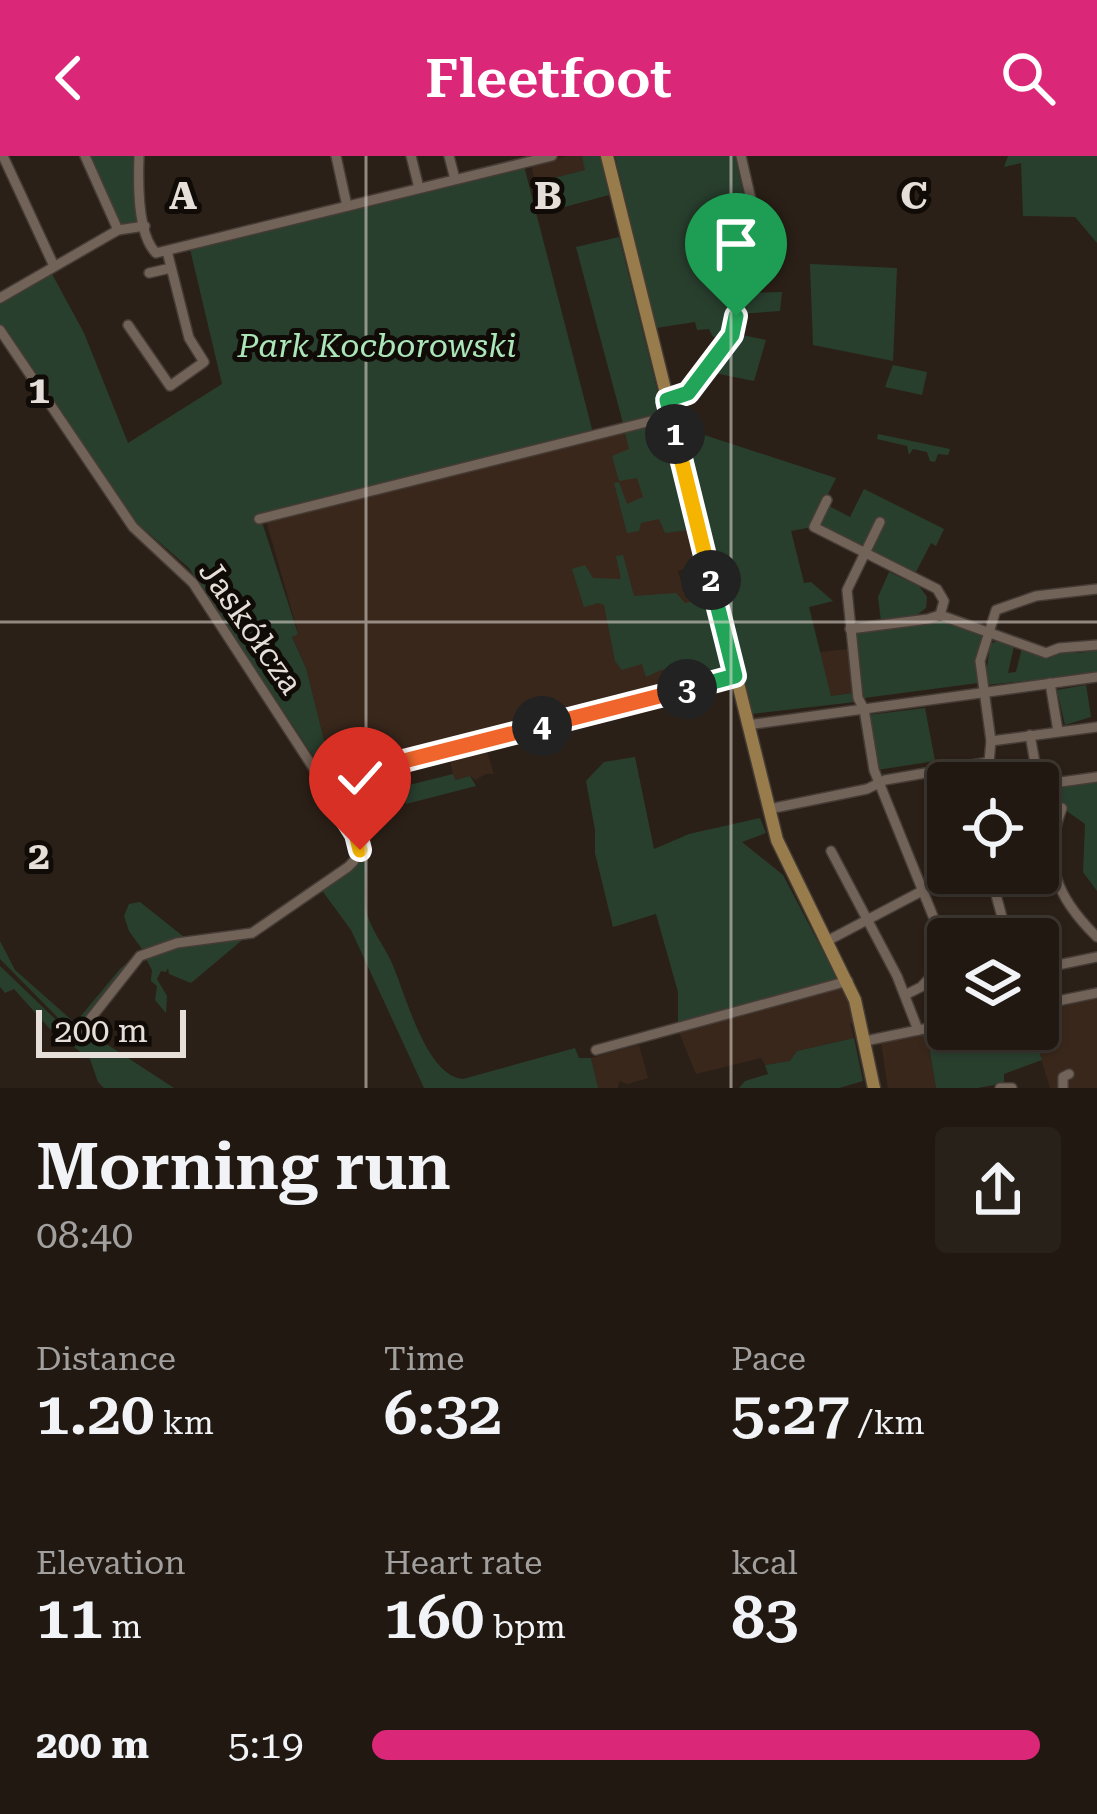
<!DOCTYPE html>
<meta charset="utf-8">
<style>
body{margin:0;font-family:"Roboto Serif",serif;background:#28211a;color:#f1f3f6;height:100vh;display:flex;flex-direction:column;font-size:45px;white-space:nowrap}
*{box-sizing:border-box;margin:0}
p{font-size:39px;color:#a2a09f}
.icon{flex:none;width:66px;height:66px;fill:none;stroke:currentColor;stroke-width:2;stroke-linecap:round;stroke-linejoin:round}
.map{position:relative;height:932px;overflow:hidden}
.details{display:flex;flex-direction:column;background:#201811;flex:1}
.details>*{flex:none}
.tools{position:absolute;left:927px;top:606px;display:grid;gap:24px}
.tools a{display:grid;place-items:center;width:132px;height:132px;border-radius:12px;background:#201811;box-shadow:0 3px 9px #0004,0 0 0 3px #3d3731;font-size:60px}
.scale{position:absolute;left:36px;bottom:30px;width:150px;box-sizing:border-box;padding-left:12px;border:6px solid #e6ded8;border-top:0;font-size:33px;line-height:42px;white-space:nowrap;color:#e6ded8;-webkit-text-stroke:9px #100b07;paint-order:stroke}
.pin{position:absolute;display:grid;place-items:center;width:102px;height:102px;color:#fff;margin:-123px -51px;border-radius:50% 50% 50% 0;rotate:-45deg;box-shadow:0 0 12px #0007}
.pin .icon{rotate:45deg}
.km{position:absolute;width:60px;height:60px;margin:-30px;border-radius:50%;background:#222;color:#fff;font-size:33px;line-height:60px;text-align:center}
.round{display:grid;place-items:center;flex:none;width:126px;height:126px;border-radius:12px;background:#28211a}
.summary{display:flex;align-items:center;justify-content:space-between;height:204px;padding:0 36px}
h1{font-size:66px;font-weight:600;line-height:90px}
.figures{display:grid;grid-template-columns:repeat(3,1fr);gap:18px;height:204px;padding:12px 36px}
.figures div{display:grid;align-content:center}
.figures b{font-size:60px;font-weight:600}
.figures small{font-size:33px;font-weight:400}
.figures p{font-size:33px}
ul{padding:0 36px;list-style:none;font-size:39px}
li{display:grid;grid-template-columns:192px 144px 1fr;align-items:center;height:90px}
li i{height:30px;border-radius:15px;background:#db2777}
header{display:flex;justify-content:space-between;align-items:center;height:156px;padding:0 36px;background:#db2777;color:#fff;font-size:54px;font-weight:600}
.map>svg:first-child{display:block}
</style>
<header><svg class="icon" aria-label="back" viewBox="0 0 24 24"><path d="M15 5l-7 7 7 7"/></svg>Fleetfoot<svg class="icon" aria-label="search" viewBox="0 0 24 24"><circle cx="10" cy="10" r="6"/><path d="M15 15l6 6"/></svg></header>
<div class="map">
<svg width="1097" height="932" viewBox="0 0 1097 932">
<rect width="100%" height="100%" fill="#2b2017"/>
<g fill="#39271b">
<path d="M567 0H582L586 14 536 27 531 9Z"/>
<path d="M668 263 704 408 678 415 686 442 711 437 730 517 332 616 306 512 292 480 298 477 266 364Z"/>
<path d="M847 493 853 537 831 540 820 496Z"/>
<path d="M466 593 468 598 486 593 494 618H485L476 624 470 620 454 624 449 599Z"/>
<path d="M842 829 855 866 850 868 854 882 797 895 791 905 765 909 761 902 696 918 678 874 747 859Z"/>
<path d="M1097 843V932H1050L1032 873H1038V855Z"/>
<path d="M931 877 934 889 929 891 936 932H888L881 887Z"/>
<path d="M639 889 648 922 628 928 619 925 618 932H598L591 902Z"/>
</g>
<g fill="#293f2e">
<path d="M88 0H134L139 65 119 70Z"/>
<path d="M582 0H600L609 39 557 53 550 23 585 14Z"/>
<path d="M615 0H735L748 58 731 115 726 179 713 181 709 173 697 174 695 166 656 172Z"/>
<path d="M1008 0H1097V87L1075 61 1023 60 1021 7 1004 11Z"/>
<path d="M524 10 593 277 261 363 298 478 292 481 306 512 332 616 325 618 189 412 137 367 0 169V146L52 118 84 177 128 287 222 228 190 93Z"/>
<path d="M619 81 663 257 623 267 576 91Z"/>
<path d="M810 108 897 112 893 205 813 189Z"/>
<path d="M782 136 780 155 739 158 741 137Z"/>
<path d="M737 178 766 184 754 225 714 217 710 213Z"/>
<path d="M893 209 927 216 922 239 885 231Z"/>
<path d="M682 242 692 275 836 322 812 371 791 375 804 427 811 426 833 445 809 451 831 540 853 537 855 546 752 558 674 251Z"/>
<path d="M665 264 691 370 688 374 665 377 659 363 641 367 639 375 627 377 614 327 619 326 627 348 643 341 637 322 619 325 612 300 629 293 625 276Z"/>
<path d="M878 278 950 293 948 299 938 298 935 306 930 305 927 296 913 293 909 299 907 290 877 283Z"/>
<path d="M864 333 944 373 936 390 931 387 915 418 821 370 829 350 850 361Z"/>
<path d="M623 399 634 440 676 437 685 447 707 442 728 514 694 526 688 512 661 514 646 521 642 508 622 514 615 505 604 449 598 447 584 451 572 413 585 409 593 422 621 423 616 400Z"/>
<path d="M889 416 919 430 927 441 926 452 917 459 881 465 878 441Z"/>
<path d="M931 466H947L982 479 978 527 864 542 854 478Z"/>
<path d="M999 484 1014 490 1008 517 1016 516 1022 492 1080 497 1097 494V518L985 529 990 488Z"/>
<path d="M1086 529 1091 561 1065 569 1057 534Z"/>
<path d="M925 552 935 605 877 614 868 559Z"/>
<path d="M635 601 654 693 689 678 760 662 766 677 742 686 783 719 838 824 678 867V836L656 758 613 771 595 697V674L586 625 604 606Z"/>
<path d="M453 618 455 624 470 620 476 630 406 648 401 631Z"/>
<path d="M1097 626V735L1083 716 1085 668 1057 648 1058 644 1044 632Z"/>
<path d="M366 704C366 720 364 737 366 753 369 771 383 788 391 805 405 835 425 920 463 923L575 892 579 902H591L598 932H424L351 774 321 733 358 706Z"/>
<path d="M140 746 184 781 251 774 146 795 73 877 0 803V785L15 814 75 867 120 813 142 793 129 775 124 760 129 748Z"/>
<path d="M247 780 191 827 169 818 168 812 166 816 161 815 157 823 167 840 166 857 155 844 157 830 151 825 152 814 145 801 114 835 88 876 174 932H104L98 926 90 903 50 873 14 833 5 837 0 831V810L77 884C95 857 114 817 142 799 171 782 215 784 247 780Z"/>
<path d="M948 870 1032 873 1042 904 1004 918V927L978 932H936L929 890 933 889 931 878 922 881V878Z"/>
<path d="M854 882 863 925 839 932H739L745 925 768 918 765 909 790 905 797 895Z"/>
</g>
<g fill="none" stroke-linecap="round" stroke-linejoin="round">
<g stroke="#463c36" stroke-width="12">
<g id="minor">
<path d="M3 0 54 110"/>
<path d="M85 0 118 74"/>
<path d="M139 0C138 27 137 78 156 97L552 0"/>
<path d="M336 0 347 50"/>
<path d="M411 0 419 32"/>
<path d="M449 0 455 23"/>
<path d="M149 117 171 112"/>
<path d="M0 142 118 74 145 70"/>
<path d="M128 169 170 230 204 206 189 182 167 95"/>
<path d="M0 174 133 371 193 427 346 662C358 682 368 693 348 711L252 777 177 787 140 800 76 881"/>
<path d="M667 244 688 237 734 174 739 112 755 61 741 0"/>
<path d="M827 344 814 371 937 433 944 445 940 459 928 463 850 473"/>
<path d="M259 363 671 260"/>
<path d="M880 366 847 434 858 542 864 553 874 614 941 780 934 817 921 831 905 839"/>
<path d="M940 459 1046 497 1059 492 1097 489"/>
<path d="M1050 527 1058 575"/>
<path d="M747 569 1097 521"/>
<path d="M1030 579 1039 629 1097 621"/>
<path d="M991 585 1097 571"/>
<path d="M323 626 735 520"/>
<path d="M1062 652C1041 706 1057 742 1097 781"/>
<path d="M769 653 867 633 885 624 989 606 991 585 980 505 996 454 1036 440 1097 433"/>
<path d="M831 695 897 820 918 874"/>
<path d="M990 717 1008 783"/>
<path d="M827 785 922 735 967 717"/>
<path d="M1038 813 1097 801"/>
<path d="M1038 849 1097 837"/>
<path d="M865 885 948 868"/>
<path d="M596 894 848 825"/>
<path d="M1000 932H1012"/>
<path d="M1063 932V921L1069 918"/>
</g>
</g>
<g stroke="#463c36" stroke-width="15">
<path id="major" d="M607 0 777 684 855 844 874 932"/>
</g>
<use href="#minor" stroke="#726359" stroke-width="9"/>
<use href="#major" stroke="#987c4c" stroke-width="12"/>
</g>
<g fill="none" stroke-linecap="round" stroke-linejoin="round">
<g stroke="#fff" stroke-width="24">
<path id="split-1" d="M675 278 667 244 688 237 732 179 736 160"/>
</g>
<g stroke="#fff" stroke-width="24">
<path id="split-2" d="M675 278 711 424"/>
</g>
<g stroke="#fff" stroke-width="24">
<path id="split-3" d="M687 533 735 520 711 424"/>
</g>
<g stroke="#fff" stroke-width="24">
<path id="split-4" d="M542 570 687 533"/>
</g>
<g stroke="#fff" stroke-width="24">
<path id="split-5" d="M396 607 542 570"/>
</g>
<g stroke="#fff" stroke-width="24">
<path id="split-6" d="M360 694 356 678 323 626 396 607"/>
</g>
<use href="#split-1" stroke="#22a559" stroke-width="15"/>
<use href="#split-2" stroke="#f5b400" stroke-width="15"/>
<use href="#split-3" stroke="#22a559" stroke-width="15"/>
<use href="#split-4" stroke="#f0652b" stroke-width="15"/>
<use href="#split-5" stroke="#f0652b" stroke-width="15"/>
<use href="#split-6" stroke="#f5b400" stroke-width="15"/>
</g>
<path fill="none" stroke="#e6ded8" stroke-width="3" stroke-opacity="0.55" d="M366 0V932M731 0V932M0 466H1097"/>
<g text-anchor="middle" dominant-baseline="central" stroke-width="10" stroke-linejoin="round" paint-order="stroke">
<g font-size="33" font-style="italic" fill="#abe6b9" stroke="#100b07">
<text x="377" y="189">Park Kocborowski</text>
</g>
<g font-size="33" fill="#e6ded8" stroke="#100b07">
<text transform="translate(251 471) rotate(55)">Jaskółcza</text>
</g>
</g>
<g font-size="39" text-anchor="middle" font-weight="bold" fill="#e6ded8" stroke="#100b07" stroke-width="10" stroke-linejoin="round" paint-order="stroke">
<text x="183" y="53">A</text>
<text x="548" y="53">B</text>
<text x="914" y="53">C</text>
<text x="39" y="247">1</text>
<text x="39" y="713">2</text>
</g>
</svg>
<div class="tools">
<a><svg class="icon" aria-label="locate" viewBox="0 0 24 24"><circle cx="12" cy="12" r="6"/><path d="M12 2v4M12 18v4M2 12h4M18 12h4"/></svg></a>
<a><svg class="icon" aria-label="layers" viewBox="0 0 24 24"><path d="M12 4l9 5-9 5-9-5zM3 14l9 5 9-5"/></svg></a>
</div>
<div class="scale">200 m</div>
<div class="pin" style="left:736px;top:160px;background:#1e9e55"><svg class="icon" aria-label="arrive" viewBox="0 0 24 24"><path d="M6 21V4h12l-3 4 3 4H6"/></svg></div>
<div class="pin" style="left:360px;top:694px;background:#d93025"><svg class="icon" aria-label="check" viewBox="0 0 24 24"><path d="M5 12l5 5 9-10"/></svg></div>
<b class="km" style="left:675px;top:278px">1</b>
<b class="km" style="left:711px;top:424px">2</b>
<b class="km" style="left:687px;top:533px">3</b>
<b class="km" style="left:542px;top:570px">4</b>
</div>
<section class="details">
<div class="summary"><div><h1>Morning run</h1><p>08:40</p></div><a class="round"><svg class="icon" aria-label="share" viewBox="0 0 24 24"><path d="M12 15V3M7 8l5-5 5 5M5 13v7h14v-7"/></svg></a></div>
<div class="figures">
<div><p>Distance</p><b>1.20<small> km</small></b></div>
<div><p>Time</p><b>6:32</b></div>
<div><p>Pace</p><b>5:27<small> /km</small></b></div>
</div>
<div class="figures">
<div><p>Elevation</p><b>11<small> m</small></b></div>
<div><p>Heart rate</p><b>160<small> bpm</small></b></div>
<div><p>kcal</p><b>83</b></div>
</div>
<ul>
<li><b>200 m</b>5:19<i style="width:97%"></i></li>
</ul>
</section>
